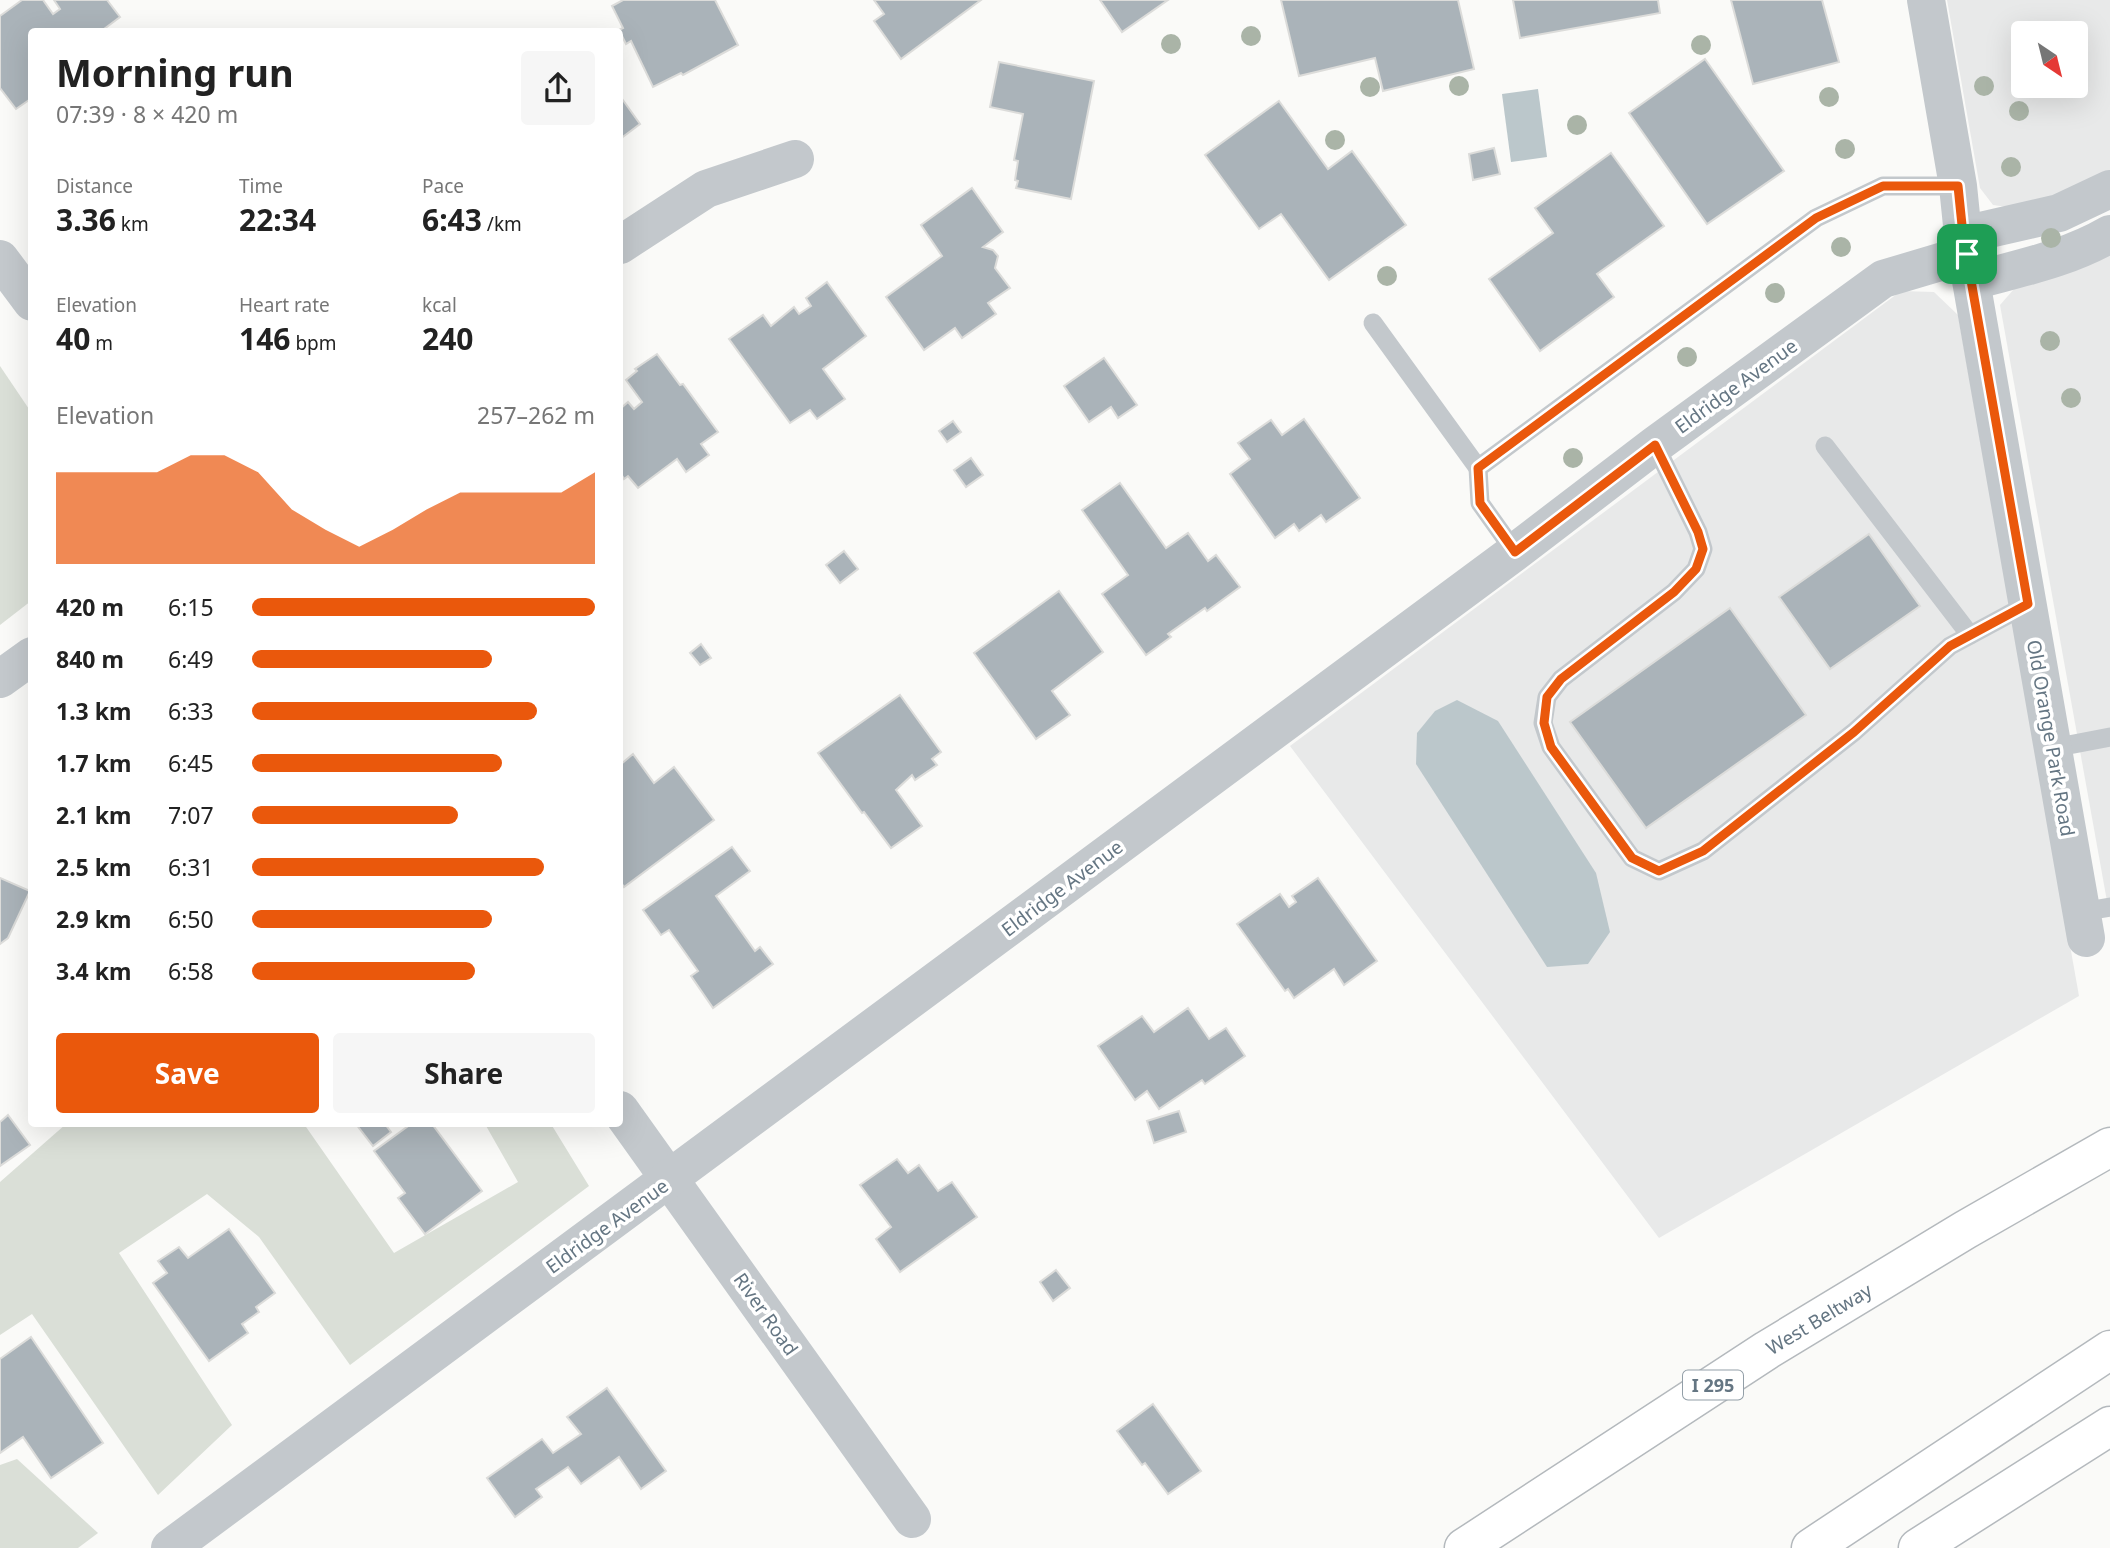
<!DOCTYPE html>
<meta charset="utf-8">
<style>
body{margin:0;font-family:"Noto Sans",sans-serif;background:#f6f6f6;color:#222;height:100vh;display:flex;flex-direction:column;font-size:26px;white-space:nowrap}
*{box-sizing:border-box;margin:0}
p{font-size:23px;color:#767676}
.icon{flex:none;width:38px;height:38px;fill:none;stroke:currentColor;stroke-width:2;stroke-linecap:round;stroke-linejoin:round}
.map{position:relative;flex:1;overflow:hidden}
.sheet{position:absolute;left:28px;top:28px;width:595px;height:1099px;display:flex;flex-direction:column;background:#fff;border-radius:7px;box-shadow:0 7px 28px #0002}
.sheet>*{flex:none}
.needle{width:46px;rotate:145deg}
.fabs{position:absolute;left:2011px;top:21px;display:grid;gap:14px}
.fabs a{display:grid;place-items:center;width:77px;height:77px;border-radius:7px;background:#fff;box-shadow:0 7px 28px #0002;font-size:35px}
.pin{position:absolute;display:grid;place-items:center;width:60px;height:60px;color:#fff;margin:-30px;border-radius:14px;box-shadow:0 4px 10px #0006}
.round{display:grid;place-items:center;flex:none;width:74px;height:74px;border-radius:7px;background:#f6f6f6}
.headline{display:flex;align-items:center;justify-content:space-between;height:119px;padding:0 28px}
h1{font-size:38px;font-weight:700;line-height:52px}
.metrics{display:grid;grid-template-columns:repeat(3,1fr);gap:10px;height:119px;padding:7px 28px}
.metrics div{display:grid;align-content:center}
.metrics b{font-size:30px;font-weight:700}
.metrics small{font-size:19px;font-weight:400}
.metrics p{font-size:19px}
.chart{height:196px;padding:14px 28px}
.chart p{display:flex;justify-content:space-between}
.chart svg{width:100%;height:126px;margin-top:7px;fill:#ea580c;opacity:.7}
.primary-button{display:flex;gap:14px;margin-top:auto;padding:14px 28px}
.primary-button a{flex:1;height:80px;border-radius:7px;background:#ea580c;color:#fff;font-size:28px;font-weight:700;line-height:80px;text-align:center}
.primary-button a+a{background:#f6f6f6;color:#222}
ul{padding:0 28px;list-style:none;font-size:23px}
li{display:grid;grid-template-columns:112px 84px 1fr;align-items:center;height:52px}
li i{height:18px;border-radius:9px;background:#ea580c}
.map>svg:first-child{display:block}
</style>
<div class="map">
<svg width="2110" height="1548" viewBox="0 0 2110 1548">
<rect width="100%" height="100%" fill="#fafaf8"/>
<g fill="#e8e9e9" fill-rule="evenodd">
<path d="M1947 0H2110V171L2022 209 1993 205 1980 188ZM2023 33H2076V86H2023Z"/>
<path d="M2110 252V918L2000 305 2014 289Z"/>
<path d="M1901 291 1934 292 1958 315 2079 996 1659 1238 1290 746Z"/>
</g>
<g fill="#dadfd7">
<path d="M0 366 31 412V601L0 625Z"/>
<path d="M66 1124H304L394 1253 518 1182 485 1124H551L589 1186 350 1365 259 1237 207 1194 119 1253 232 1425 158 1495 32 1314 0 1335V1182Z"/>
<path d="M17 1459 98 1533 78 1548H0V1465Z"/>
</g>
<g fill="#bbc7cb">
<path d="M1538 89 1547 157 1511 162 1502 94Z"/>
<path d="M1457 700 1498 721 1596 873 1610 932 1588 964 1547 967 1416 764 1417 733 1435 711Z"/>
</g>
<g fill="#aab3b9" stroke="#dcdcda" stroke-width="2">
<path d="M22 0H43L53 14 60 9 54 0H107L120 17 100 32H32V98L16 109 0 88V16Z"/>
<path d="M623 0H715L738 45 683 75 681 73 653 87 631 41 626 44 619 30 623 28 612 6Z"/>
<path d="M874 0H981L901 59 874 21 884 14Z"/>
<path d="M1100 0H1168L1122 32Z"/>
<path d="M1281 0H1458L1474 69 1383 91 1375 58 1299 76Z"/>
<path d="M1513 0H1658L1660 13 1520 38Z"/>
<path d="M1731 0H1822L1839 62 1753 84Z"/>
<path d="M1705 59 1784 171 1707 224 1629 113Z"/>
<path d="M999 62 1094 81 1071 199 1016 188 1018 181 1015 180 1018 161 1014 160 1023 114 990 107Z"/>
<path d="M620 96 640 124 620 139Z"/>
<path d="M1279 101 1328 169 1352 151 1406 225 1329 280 1281 214 1259 229 1205 155Z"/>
<path d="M1494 148 1500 174 1473 180 1469 154Z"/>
<path d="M1611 153 1664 226 1597 274 1614 297 1540 351 1489 279 1553 233 1535 208Z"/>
<path d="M972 188 1003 232 983 247 993 250 998 256 995 268 1010 288 988 303 996 314 962 338 955 328 924 350 886 297 942 256 921 225Z"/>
<path d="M827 282 866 336 823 369 845 399 817 419 810 410 790 423 729 339 763 315 771 326 794 307 799 314 811 306 806 298Z"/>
<path d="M657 354 680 385 683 384 718 432 701 444 709 455 686 472 677 459 638 488 628 476 624 479 620 472V409L628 402 634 409 642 402 626 380 637 371 635 369Z"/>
<path d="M1104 358 1137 405 1118 418 1111 407 1089 422 1064 386Z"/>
<path d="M1304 419 1360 498 1326 522 1321 515 1299 531 1294 524 1275 538 1230 474 1250 459 1238 443 1271 420 1282 435Z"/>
<path d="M953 421 961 432 947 442 939 431Z"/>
<path d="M971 458 983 475 966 487 954 470Z"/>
<path d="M1120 483 1166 548 1188 533 1208 561 1216 555 1240 587 1207 611 1205 608 1168 634 1171 637 1146 655 1102 594 1128 575 1082 510Z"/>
<path d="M1869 534 1920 606 1830 669 1779 597Z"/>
<path d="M844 551 858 569 840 583 826 565Z"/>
<path d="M1059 591 1103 652 1052 691 1070 715 1036 739 974 653Z"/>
<path d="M1730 608 1806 715 1646 828 1570 722Z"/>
<path d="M701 644 711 658 700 665 690 653Z"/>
<path d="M900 695 941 752 932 759 937 765 915 780 912 775 896 790 922 826 891 848 864 812 862 813 818 753Z"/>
<path d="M633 754 654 783 674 767 714 820 624 887 620 881V765Z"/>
<path d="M732 847 750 871 716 896 755 951 760 947 773 964 713 1008 691 976 698 971 669 930 661 935 643 910Z"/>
<path d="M0 878 30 891 8 938 0 944Z"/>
<path d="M1318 878 1377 961 1344 985 1334 969 1294 998 1288 989 1285 991 1237 924 1280 894 1289 907 1296 902 1292 896Z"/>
<path d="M1188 1008 1209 1039 1226 1028 1245 1056 1205 1084 1202 1080 1159 1109 1147 1091 1135 1100 1098 1046 1142 1016 1154 1032Z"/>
<path d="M1179 1111 1186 1132 1154 1143 1147 1121Z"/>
<path d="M8 1115 30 1145 0 1166V1122Z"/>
<path d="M356 1124H385L391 1132 373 1146Z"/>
<path d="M411 1124H432L482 1191 425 1234 398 1198 405 1193 374 1151Z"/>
<path d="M897 1159 908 1173 919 1165 938 1191 952 1182 977 1217 900 1272 876 1239 891 1227 860 1185Z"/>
<path d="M229 1229 275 1293 256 1307 259 1312 242 1324 248 1333 209 1361 153 1283 167 1273 158 1261 179 1247 188 1258Z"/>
<path d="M1056 1270 1070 1288 1053 1301 1040 1282Z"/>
<path d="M31 1337 103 1443 51 1478 23 1437 0 1453V1359Z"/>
<path d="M607 1388 666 1471 641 1489 619 1457 581 1484 568 1467 536 1489 542 1497 515 1517 487 1478 542 1439 553 1453 581 1434 567 1417Z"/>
<path d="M1153 1404 1201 1471 1168 1494 1145 1463 1142 1465 1117 1431Z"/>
</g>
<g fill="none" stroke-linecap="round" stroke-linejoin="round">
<g stroke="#b4b9bd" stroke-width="41">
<g id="highway">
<path d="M1464 1548 1767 1350 1965 1230 2110 1147"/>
<path d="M1811 1548 2110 1350"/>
<path d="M1918 1548 2110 1426"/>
</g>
</g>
<g stroke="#c3c8cc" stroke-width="19">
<path d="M1373 323 1478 468"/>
<path d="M1655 445 1698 532 1703 549 1696 569 1674 592 1561 679 1547 697 1543 723 1551 747 1632 858 1659 871 1703 851 1854 732 1950 646 2028 604"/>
<path d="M1825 446 1970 635"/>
<path d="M1515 552 1480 503 1478 468 1816 218 1883 186H1958"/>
<path d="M2053 748 2110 737"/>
<path d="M2081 912 2110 907"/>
</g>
<g stroke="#c3c8cc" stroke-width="38">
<path d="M1926 0 1958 186 1963 235 2086 938"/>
<path d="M1963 235 2059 213 2110 189"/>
<path d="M620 245 706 189 795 159"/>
<path d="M0 259 32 302"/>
<path d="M1973 281C2020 268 2067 259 2110 234"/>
<path d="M0 679 32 656"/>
<path d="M620 1110 912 1519"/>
<path d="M170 1548 1515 552 1655 445 1883 279 1967 254"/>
</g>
<use href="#highway" stroke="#fff" stroke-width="38"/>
</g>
<g fill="#aab4a7">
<circle cx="1251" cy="36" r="10"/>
<circle cx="1171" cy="44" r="10"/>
<circle cx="1701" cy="45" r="10"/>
<circle cx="1459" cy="86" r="10"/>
<circle cx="1984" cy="86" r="10"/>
<circle cx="1370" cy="87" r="10"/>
<circle cx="1829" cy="97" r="10"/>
<circle cx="2019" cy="111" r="10"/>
<circle cx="1577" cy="125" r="10"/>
<circle cx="1335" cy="140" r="10"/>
<circle cx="1845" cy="149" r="10"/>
<circle cx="2011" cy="167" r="10"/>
<circle cx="2051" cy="238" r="10"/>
<circle cx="1841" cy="247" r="10"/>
<circle cx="1387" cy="276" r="10"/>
<circle cx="1775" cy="293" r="10"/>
<circle cx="2050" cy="341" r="10"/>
<circle cx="1687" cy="357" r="10"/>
<circle cx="2071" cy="398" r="10"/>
<circle cx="1573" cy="458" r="10"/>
</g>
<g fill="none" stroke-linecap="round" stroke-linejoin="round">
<g stroke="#fff" stroke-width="14">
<path id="route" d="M1883 186H1958L1963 235 2028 604 1950 646 1854 732 1703 851 1659 871 1632 858 1551 747 1544 723 1547 697 1561 679 1674 592 1696 569 1703 549 1698 532 1655 445 1515 552 1480 503 1478 468 1816 218Z"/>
</g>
<use href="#route" stroke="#ea580c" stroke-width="9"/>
</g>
<g text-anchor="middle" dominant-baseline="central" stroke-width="7" stroke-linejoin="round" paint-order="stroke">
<rect fill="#fff" stroke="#939fa8" stroke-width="2" x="1683" y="1370.5" width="60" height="29" rx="5"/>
<g font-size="18" font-weight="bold" fill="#657683">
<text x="1713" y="1385">I 295</text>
</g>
<g font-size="19" fill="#657683" stroke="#fff">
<text transform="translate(1736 386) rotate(-36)">Eldridge Avenue</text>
<text transform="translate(2051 738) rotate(80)">Old Orange Park Road</text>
<text transform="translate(1062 888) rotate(-37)">Eldridge Avenue</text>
<text transform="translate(607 1226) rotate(-36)">Eldridge Avenue</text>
<text transform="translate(766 1314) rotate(55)">River Road</text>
<text transform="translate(1819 1319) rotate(-31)">West Beltway</text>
</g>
</g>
</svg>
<div class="fabs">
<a><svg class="needle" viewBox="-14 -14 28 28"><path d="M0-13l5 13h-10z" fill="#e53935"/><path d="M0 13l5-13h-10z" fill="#767676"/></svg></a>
</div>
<div class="pin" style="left:1967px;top:254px;background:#1e9e55"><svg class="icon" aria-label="arrive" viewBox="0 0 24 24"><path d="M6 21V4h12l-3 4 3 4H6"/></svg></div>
<section class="sheet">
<div class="headline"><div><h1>Morning run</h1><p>07:39 · 8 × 420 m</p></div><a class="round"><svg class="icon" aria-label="share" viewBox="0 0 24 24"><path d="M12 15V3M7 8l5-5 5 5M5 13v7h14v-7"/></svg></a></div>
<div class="metrics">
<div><p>Distance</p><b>3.36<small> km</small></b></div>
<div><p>Time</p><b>22:34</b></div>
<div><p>Pace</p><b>6:43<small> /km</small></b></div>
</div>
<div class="metrics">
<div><p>Elevation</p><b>40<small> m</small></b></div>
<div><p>Heart rate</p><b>146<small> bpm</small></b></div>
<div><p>kcal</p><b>240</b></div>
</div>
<div class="chart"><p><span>Elevation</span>257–262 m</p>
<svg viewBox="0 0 160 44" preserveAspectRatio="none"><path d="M0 44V12L10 12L20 12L30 12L40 6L50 6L60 12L70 25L80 32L90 38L100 32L110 25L120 19L130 19L140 19L150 19L160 12V44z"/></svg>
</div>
<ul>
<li><b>420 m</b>6:15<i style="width:100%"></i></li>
<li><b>840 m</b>6:49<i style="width:70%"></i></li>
<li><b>1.3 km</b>6:33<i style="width:83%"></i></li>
<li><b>1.7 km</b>6:45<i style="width:73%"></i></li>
<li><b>2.1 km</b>7:07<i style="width:60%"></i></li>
<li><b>2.5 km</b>6:31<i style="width:85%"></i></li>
<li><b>2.9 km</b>6:50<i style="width:70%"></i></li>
<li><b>3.4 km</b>6:58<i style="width:65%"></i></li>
</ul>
<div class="primary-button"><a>Save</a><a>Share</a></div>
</section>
</div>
